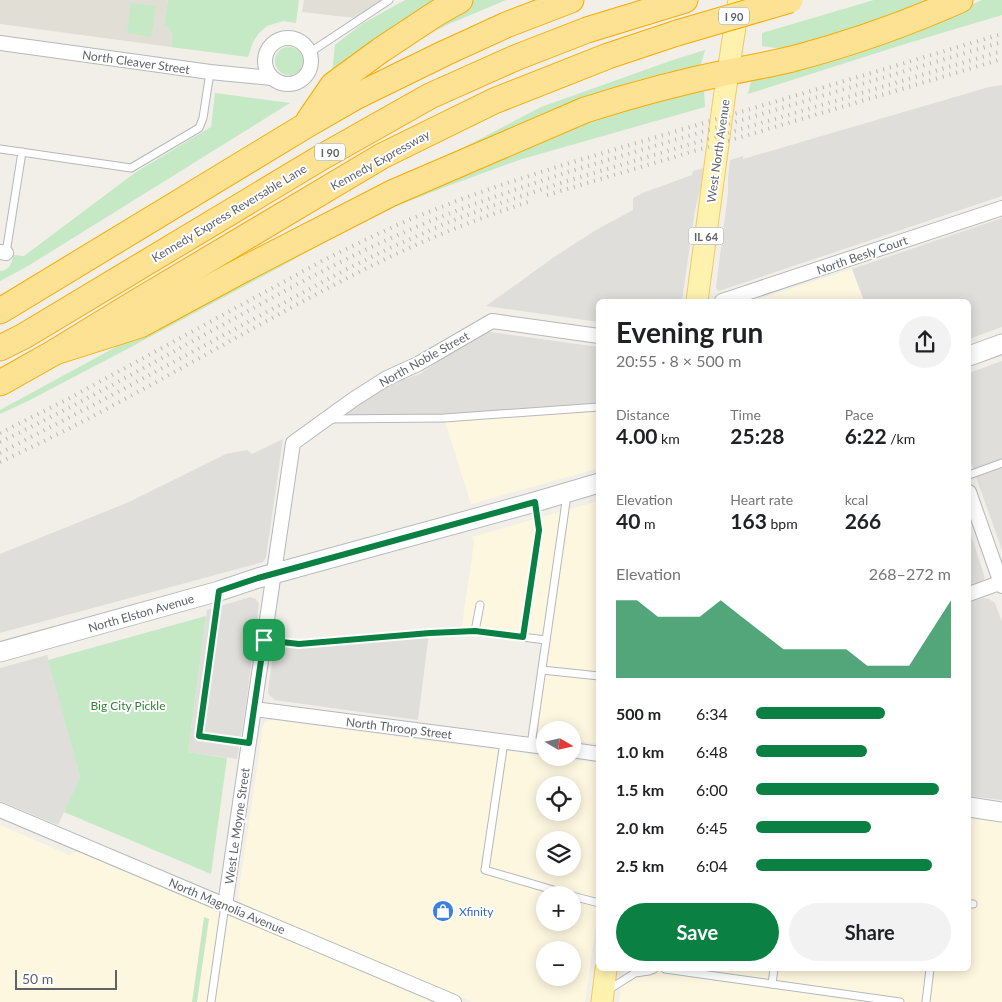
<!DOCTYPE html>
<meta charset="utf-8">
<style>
body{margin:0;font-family:Lato,sans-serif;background:#f2f2f2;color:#202124;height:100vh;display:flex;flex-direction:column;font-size:19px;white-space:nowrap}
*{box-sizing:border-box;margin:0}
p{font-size:16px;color:#757577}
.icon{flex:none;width:28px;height:28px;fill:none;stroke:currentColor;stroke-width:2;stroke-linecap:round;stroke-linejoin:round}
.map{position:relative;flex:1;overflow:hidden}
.sheet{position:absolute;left:596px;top:299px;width:375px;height:672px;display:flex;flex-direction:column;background:#fff;border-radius:8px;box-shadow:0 2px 12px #0003}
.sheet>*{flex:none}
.needle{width:32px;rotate:99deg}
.fabs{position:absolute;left:536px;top:721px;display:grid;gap:10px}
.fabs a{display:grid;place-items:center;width:45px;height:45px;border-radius:50%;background:#fff;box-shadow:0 2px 12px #0003;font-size:25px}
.scale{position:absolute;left:15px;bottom:12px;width:102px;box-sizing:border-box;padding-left:5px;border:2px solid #5f6368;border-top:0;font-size:14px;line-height:18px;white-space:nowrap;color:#5f6368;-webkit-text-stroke:4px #fff;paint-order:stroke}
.pin{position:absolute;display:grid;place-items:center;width:42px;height:42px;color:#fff;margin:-21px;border-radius:10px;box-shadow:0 2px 8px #0006}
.round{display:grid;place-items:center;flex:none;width:52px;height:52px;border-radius:26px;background:#f2f2f2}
.summary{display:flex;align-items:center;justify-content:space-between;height:85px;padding:0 20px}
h1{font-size:28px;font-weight:700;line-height:38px}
.figures{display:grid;grid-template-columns:repeat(3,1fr);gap:8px;height:85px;padding:5px 20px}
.figures div{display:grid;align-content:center}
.figures b{font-size:21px;font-weight:700}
.figures small{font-size:14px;font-weight:400}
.figures p{font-size:14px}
.chart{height:140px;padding:10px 20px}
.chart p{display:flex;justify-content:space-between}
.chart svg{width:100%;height:90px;margin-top:5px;fill:#0b8043;opacity:.7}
.button{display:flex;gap:10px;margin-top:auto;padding:10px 20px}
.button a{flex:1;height:58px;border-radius:30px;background:#0b8043;color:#fff;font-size:20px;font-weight:700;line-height:58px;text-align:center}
.button a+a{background:#f2f2f2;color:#202124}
ul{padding:0 20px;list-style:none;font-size:16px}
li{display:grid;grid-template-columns:80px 60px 1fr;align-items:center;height:38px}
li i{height:12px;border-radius:6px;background:#0b8043}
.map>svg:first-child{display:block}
</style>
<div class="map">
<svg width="1002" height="1002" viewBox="0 0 1002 1002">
<rect width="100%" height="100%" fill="#f1efe8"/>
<g fill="#fef7e0" fill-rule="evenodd">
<path d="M852 269 864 301H753Z"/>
<path d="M599 407V468L471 504 444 418Z"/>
<path d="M599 501V744L573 740 572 730H545V736L532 735 546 640 461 632 474 543 472 537Z"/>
<path d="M272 720 545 756V758H557L599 763V902L585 1002H473L245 905 241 902 238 897 263 727 264 723 267 721ZM545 785H572V812H545ZM545 840H572V868H545ZM545 895H572V922H545ZM545 950H572V978H545Z"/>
<path d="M969 817 1002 821V1002H619L624 969H969Z"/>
<path d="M0 825 69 855 81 850 436 1002H0Z"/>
</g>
<g fill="#e0deda">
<path d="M1002 85V196L725 289 718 291 717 290 716 287 728 193V178L730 160 743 156V159L989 87Z"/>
<path d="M704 168 700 190 695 210 682 301H599V322L486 306 557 255 596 230 633 210V198L645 192 692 175 693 171Z"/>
<path d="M1002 218V327L969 339V301H864L852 269Z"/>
<path d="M483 331 599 347V407L444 418 335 419 389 384 420 374Z"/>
<path d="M1002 361V550L969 457V373Z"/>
<path d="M283 439 266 557 263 562 0 633V554L129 502 226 454 247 450 252 454Z"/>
<path d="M969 529 985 578 982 583 969 587Z"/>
<path d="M250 597 256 599 259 604 246 705 237 759 188 752 207 610Z"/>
<path d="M983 598 989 599 995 603 1002 622V800L969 796V602Z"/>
<path d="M429 633 418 720 275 700 269 695 268 690 275 641 299 644Z"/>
<path d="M47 655 80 777 58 825 0 801V668Z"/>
</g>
<g fill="#e1ded6">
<path d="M0 0H168L164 26 168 27 172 33 171 47 0 24Z"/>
<path d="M304 0H383L355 18 302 12Z"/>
</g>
<g fill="#c5e8c5">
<path d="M168 0H299L296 23 283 21 267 26 259 33 253 42 248 57 171 47 172 33 168 27 164 26Z"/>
<path d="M405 0H442L388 35 384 33 332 73 335 45 362 24Z"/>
<path d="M469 0H506L449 24 425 36 423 29Z"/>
<path d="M874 0H934L887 17 797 46 776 48 762 46V33Z"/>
<path d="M982 0H1002V15L905 44 748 94 751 81 761 76 953 13Z"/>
<path d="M131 3 156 6 151 37 127 33Z"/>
<circle cx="289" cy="61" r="14"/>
<path d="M705 50 701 64 688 69 669 72 638 80 590 95 519 126 463 148 541 107 673 60Z"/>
<path d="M698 89 704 91 705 107 522 159 445 187 397 206 330 239 282 266 131 347 28 401 0 414V410L230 285 358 218 571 128 633 106Z"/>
<path d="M215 93 290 103 28 266 0 281V271C10 270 12 264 13 255L24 256 136 172 211 127Z"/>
<path d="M206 616 188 752 227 758 211 874 64 812 80 777 48 660Z"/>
<path d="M204 917 209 919 197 1002H192Z"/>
</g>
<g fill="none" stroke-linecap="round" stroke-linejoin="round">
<g stroke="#b5b8bc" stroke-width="9">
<g id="lane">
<path d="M309 53 389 0"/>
<path d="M0 149 131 168 199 128 203 118 210 72"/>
<path d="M6 253 22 152"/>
<path d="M328 419 444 418 599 407"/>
<path d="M969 475 1002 463"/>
<path d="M219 593 199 736 249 743"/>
<path d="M475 631 480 605"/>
<path d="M523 637 539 530 535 503"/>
<path d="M264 640 299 644 429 633 475 631 546 640"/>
<path d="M542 670 599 676"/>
<path d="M504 742 485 870 570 895"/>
<path d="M531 745 567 495"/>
<path d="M572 896 599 903"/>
<path d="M969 904H973"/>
<path d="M665 969 900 1002"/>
<path d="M772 984 774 969"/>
<path d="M608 990 635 973 649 971 654 969"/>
<path d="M211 1002 225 905"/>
<path d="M926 1002 930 969"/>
</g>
</g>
<g stroke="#b5b8bc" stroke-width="16">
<g id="street">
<circle cx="288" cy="61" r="23"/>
<path d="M0 43 210 72 272 78"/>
<path d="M0 252 6 253"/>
<path d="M722 301 1002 208"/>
<path d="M969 492 1002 586"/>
<path d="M969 594 1002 582"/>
<path d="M254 709 545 747"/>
<path d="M572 750 599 754"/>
<path d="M0 810 454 1002"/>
<path d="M225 905 293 443 354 399 387 378 418 364 492 321 599 336"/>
</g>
</g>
<g stroke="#b6babf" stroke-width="21">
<g id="secondary">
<path d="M969 356 1002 344"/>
<path d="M0 652 219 591 258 578 535 502 599 483"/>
<path d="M969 807 1002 812"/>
</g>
</g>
<g stroke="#f2c960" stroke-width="23">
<g id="primary">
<path d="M697 301 724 99 739 0"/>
<path d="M602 1002 606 969"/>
</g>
</g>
<g stroke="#f9ab00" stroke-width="27">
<g id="highway">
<path d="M309 120 333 85 381 50 437 13 460 0"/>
<path d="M0 311 305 126 357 96 445 53 506 25 571 0"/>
<path d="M0 348 24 336 322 157 430 96 515 58 587 30 685 0"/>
<path d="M55 352 140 325 244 269 392 193 585 110C632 95 680 82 729 72 750 68 771 64 792 59 849 44 906 24 960 0"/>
<path d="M0 383 55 352 130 306 382 156 494 101 608 56 677 33"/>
</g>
</g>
<use href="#lane" stroke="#fff" stroke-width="7"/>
<use href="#street" stroke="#fff" stroke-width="14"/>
<use href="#secondary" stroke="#fff" stroke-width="19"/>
<use href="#primary" stroke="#fff2af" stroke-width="21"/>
<use href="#highway" stroke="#fde293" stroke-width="25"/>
<g stroke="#b6b7b8" stroke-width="4" stroke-dasharray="1 6" stroke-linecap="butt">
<path d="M547 195 1002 59"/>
<path d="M0 433 66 400 324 260 367 239 406 221 459 200 504 184 563 165 1002 34"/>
<path d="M0 442C80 404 158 360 237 317 290 288 343 259 398 235 453 210 511 191 568 172L1002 42"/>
<path d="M0 453 99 402 345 270 392 247 449 222 489 207 567 181 1002 51"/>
<path d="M0 462C126 404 243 330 367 268 419 242 473 220 528 202"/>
</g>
<g stroke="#f9ab00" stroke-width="27" stroke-linecap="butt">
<path id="highway-bridge" d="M677 33 790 0"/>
</g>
<use href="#highway-bridge" stroke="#fde293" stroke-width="25"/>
</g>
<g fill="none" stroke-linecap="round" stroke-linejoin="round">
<g stroke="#fff" stroke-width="10">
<path id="route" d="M535 502 539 530 523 637 475 631 430 633 299 644 264 640 249 743 199 736 219 591 258 578Z"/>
</g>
<use href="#route" stroke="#0b8043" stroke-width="6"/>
</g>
<defs>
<g id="shop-disc" transform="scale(1.125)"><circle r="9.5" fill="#3f7fe0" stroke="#fff"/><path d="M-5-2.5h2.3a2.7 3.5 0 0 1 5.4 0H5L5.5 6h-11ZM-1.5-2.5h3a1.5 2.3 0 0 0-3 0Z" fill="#fff"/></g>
</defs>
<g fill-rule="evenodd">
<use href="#shop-disc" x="443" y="911"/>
</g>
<g text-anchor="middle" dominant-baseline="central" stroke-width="4" stroke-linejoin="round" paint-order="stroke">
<g fill="#fff" stroke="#8f9295" stroke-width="1">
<rect x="719" y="7.5" width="30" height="17" rx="4"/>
<rect x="315" y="143.5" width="30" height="17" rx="4"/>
<rect x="688.5" y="227.5" width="35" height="17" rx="4"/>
</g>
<g font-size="11" font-weight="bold" fill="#5f6368">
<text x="734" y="16">I 90</text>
<text x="330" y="152">I 90</text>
<text x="706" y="236">IL 64</text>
</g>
<g font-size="12" fill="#5f6368" stroke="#fff">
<text transform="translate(136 62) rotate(8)">North Cleaver Street</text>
<text transform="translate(718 151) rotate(-82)">West North Avenue</text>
<text transform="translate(380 160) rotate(-29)">Kennedy Expressway</text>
<text transform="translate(229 213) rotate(-31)">Kennedy Express Reversable Lane</text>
<text transform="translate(862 255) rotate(-19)">North Besly Court</text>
<text transform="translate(424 359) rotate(-29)">North Noble Street</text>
<text transform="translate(141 613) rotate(-16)">North Elston Avenue</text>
<text transform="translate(399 728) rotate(7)">North Throop Street</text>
<text transform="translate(237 826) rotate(-82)">West Le Moyne Street</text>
<text transform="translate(227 906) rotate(23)">North Magnolia Avenue</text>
</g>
<g font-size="12" fill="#348238" stroke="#fff">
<text x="128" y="705">Big City Pickle</text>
</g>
<g font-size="12" fill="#366cbe" stroke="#fff" text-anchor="start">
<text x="459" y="911">Xfinity</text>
</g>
</g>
</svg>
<div class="fabs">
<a><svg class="needle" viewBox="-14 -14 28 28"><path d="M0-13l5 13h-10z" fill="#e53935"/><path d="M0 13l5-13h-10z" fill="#757577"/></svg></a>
<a><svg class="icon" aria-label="locate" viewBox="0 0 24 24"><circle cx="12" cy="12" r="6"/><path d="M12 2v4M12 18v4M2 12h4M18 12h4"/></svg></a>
<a><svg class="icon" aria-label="layers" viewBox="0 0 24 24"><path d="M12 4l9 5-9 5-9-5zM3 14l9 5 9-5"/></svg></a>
<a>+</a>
<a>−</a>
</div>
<div class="scale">50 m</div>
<div class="pin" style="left:264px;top:640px;background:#1e9e55"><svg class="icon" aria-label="arrive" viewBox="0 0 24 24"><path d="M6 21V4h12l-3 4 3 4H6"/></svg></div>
<section class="sheet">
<div class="summary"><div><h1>Evening run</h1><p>20:55 · 8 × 500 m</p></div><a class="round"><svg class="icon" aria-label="share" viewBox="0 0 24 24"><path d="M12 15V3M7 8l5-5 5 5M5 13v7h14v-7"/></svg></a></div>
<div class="figures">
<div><p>Distance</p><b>4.00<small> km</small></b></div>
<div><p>Time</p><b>25:28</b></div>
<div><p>Pace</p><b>6:22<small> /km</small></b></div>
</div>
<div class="figures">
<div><p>Elevation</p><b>40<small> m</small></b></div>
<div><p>Heart rate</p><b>163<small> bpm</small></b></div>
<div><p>kcal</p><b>266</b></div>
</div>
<div class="chart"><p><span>Elevation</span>268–272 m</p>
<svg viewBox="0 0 160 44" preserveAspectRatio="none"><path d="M0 44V6L10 6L20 14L30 14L40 14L50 6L60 14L70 22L80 30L90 30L100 30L110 30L120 38L130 38L140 38L150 22L160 6V44z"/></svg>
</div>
<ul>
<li><b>500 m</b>6:34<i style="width:66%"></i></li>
<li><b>1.0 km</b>6:48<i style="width:57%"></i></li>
<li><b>1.5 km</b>6:00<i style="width:94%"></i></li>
<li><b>2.0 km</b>6:45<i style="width:59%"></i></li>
<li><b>2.5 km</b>6:04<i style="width:90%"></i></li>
</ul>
<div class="button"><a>Save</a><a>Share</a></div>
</section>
</div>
